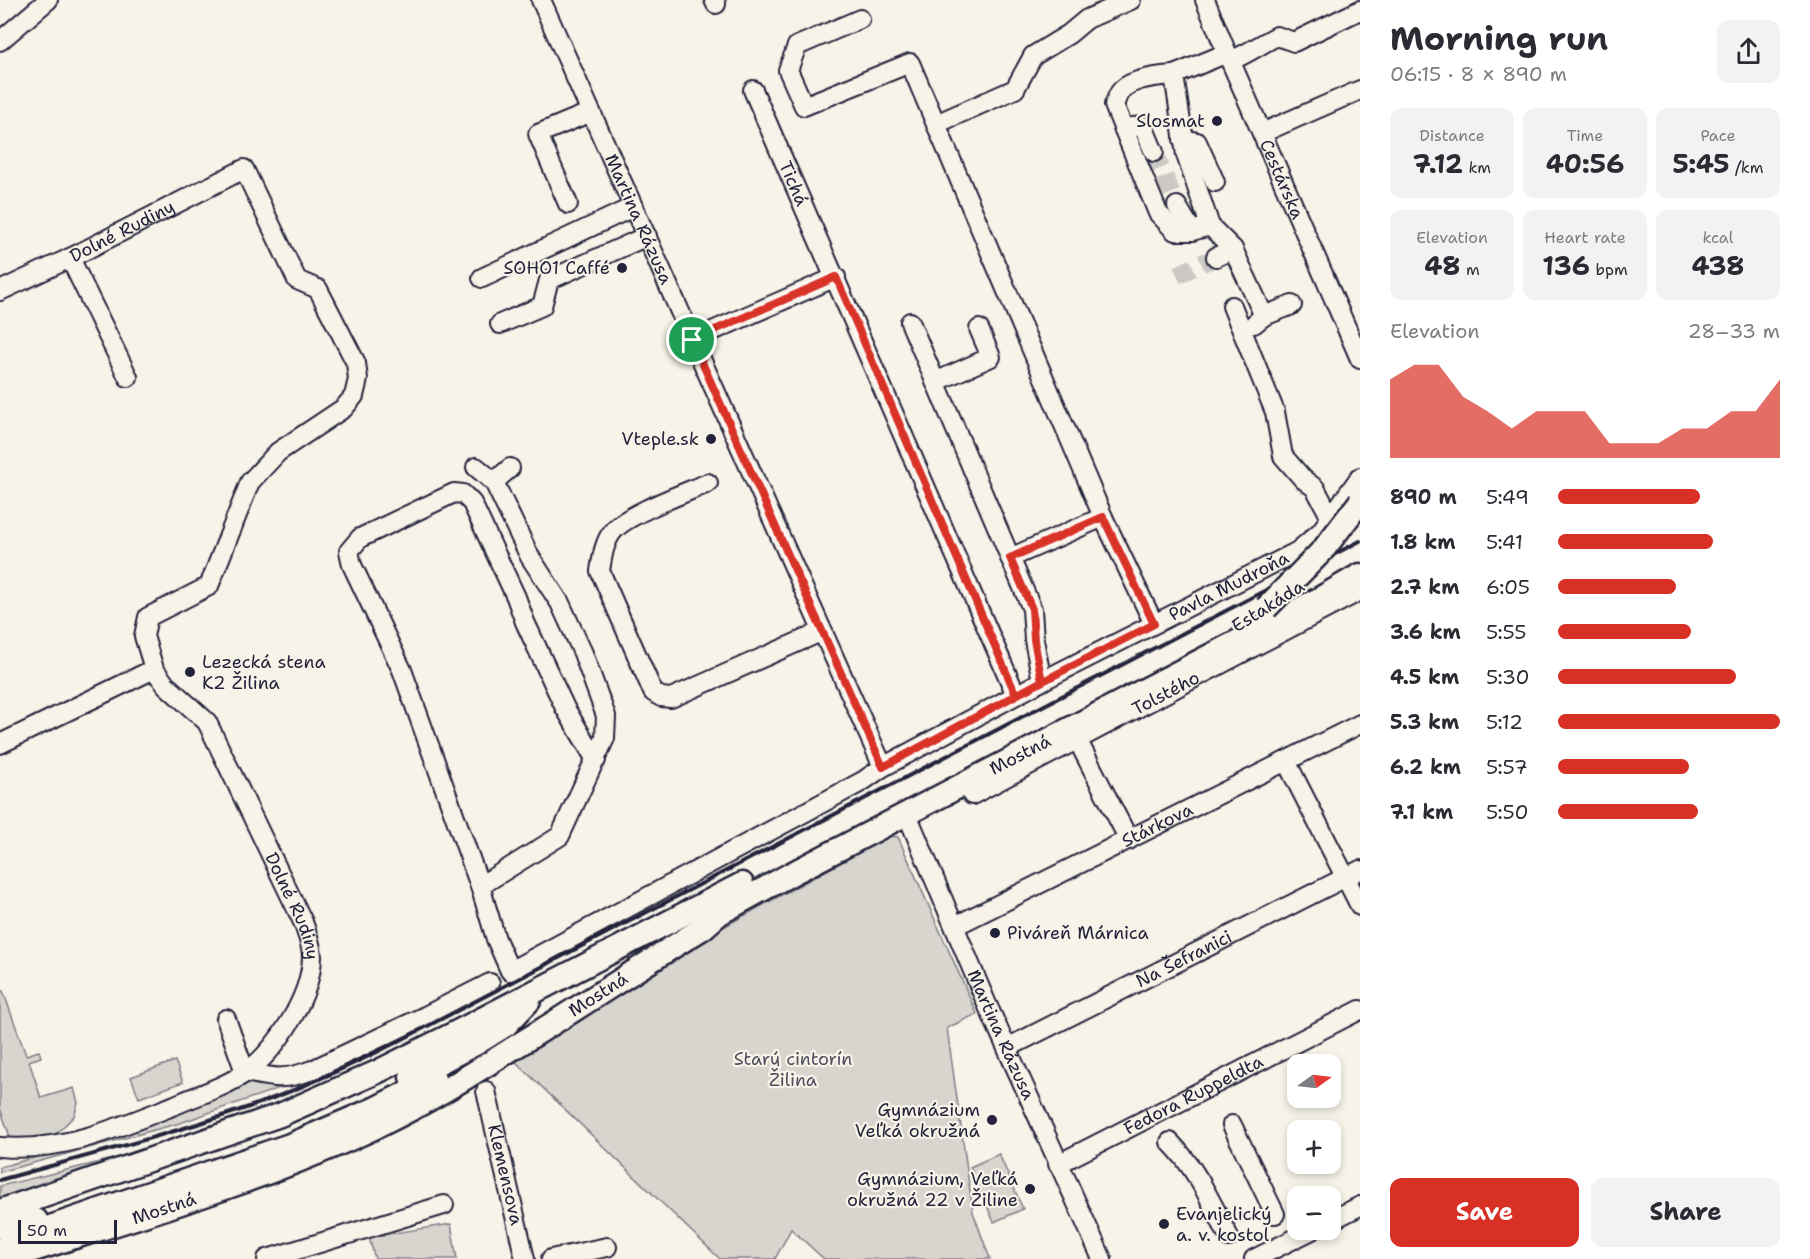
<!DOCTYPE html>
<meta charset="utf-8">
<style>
body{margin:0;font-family:"Shantell Sans",sans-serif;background:#f2f2f3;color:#2b2b33;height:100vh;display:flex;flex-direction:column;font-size:22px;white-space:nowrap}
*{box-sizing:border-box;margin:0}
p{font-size:20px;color:#7c7c81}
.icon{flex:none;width:33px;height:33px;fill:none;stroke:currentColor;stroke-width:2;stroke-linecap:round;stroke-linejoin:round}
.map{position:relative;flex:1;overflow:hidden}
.panel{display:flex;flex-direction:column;background:#fff;width:450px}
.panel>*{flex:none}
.needle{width:39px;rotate:76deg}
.fabs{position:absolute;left:1287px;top:1054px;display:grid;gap:12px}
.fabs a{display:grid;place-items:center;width:54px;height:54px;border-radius:12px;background:#fff;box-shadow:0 3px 9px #0003;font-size:30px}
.scale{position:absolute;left:18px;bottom:15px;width:99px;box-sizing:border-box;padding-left:6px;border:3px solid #22223b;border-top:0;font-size:16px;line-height:21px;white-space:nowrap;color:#22223b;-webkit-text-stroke:4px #f7f3e8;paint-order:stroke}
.pin{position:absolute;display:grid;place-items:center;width:51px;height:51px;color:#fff;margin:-26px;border:3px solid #fff;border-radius:50%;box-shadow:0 2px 6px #0007}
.round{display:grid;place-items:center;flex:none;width:63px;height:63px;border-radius:12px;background:#f2f2f3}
.summary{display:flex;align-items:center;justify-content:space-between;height:102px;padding:0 30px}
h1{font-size:33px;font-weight:700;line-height:45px}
.metrics{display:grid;grid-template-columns:repeat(3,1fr);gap:9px;height:102px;padding:6px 30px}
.metrics div{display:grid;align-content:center;border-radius:12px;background:#f2f2f3;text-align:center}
.metrics b{font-size:26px;font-weight:700}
.metrics small{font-size:16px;font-weight:400}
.metrics p{font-size:16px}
.chart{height:168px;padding:12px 30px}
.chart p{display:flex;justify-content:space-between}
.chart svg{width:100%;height:108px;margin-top:6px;fill:#d93025;opacity:.7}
.primary-button{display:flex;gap:12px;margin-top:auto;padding:12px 30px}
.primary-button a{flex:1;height:69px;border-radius:12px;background:#d93025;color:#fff;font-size:24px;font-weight:700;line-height:69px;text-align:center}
.primary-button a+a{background:#f2f2f3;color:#2b2b33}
ul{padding:0 30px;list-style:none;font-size:20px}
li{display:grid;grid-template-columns:96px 72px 1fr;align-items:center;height:45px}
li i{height:15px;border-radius:8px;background:#d93025}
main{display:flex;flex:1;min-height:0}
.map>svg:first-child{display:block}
</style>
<main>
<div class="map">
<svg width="1360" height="1259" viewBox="0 0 1360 1259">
<rect width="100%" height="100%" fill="#f7f3e8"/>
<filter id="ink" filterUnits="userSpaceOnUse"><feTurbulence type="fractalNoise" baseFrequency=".0167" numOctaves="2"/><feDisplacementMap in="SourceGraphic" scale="12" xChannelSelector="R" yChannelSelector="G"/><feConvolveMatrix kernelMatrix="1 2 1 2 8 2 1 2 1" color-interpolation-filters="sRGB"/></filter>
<g filter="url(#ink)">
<g fill="#d8d5cf" stroke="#7d7c85" stroke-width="1.5">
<path d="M889 836 898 837 977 1014 947 1028 973 1212 990 1259H824L791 1229 775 1259H720L515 1061 661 965 720 929Z"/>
<path d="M3 991 26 1055 39 1051 41 1057 29 1061 41 1098 74 1088 78 1103 74 1116 56 1134 44 1141 11 1140 0 1108V992Z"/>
<path d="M175 1061 183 1082 139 1098 131 1077Z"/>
<path d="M247 1081 288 1085 180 1123 0 1172V1167L102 1139Z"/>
<path d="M177 1140 0 1202V1186L117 1158Z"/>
<path d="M999 1154 1023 1209 994 1222 970 1167Z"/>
<path d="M451 1224 457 1259H375L369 1237Z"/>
</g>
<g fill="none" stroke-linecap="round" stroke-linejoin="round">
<g stroke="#ccc9c5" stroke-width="18" stroke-dasharray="18 9" stroke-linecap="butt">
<path d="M1154 152 1177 206"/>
<path d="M1177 275 1216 257"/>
</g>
<g stroke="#22223b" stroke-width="22">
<g id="minor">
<path id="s1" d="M541 0 883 767"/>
<path d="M714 0 716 4"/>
<path id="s2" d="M1205 0 1227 53 1360 359"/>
<path d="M860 19 797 46 788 70 804 106 910 63 1103 517 1154 624"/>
<path d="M0 41 48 0"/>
<path d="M1227 53 1174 75 1186 155 1210 226 1233 249 1264 316"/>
<path d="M1230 61C1247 54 1261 44 1277 36L1294 42 1360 10"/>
<path d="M1174 75C1159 76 1129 79 1120 92 1117 96 1116 101 1114 105L1158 213 1175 231H1192L1210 226"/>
<path id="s3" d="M753 90 1016 695"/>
<path d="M936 124 1015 89 1033 56 1069 34 1087 19 1131 0"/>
<path d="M1123 128 1143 126 1154 152"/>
<path d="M1262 133 1360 90"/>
<path d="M1183 139 1197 142 1215 182"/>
<path d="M568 204 538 134 591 112"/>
<path d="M1177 206 1192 231"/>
<path d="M1216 257 1233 249"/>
<path d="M70 258 128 377"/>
<path d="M482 278 633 207"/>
<path id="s4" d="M0 291 70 258 244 169 297 280 318 289 356 363 358 379 354 396 344 408 278 452 250 482 209 586 148 617 144 636 154 669"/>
<path d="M1232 306 1275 412 1283 456 1303 479 1315 488 1331 518"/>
<path d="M910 322 1032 609 1034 640 1042 681"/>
<path d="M500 324 542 306 549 280 647 236"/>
<path d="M1254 324 1264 316 1292 305"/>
<path d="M692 340 836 277"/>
<path d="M935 382 991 357 979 329"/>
<path d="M476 467 494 482 530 557 560 603 583 653 606 716 605 738 560 836 480 886"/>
<path d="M494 482 510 468"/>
<path d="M708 483C685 493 627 514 613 531 604 542 602 558 600 571L653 692 661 697 671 698 823 631"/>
<path d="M1010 558 1103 517"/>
<path d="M1078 741 1129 840"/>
<path id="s5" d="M0 744 154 669 166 685 207 722 303 922C307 934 312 945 312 957 311 997 277 1050 245 1073 225 1087 198 1095 175 1105 120 1127 60 1153 0 1147"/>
<path id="s6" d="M596 760 565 708 525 622 516 597 472 503 463 494 454 493 360 538 349 551 352 565 402 670 480 886 496 939 510 971 863 781 883 767 1042 681 1298 551 1321 531 1360 477"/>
<path d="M1286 761 1360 906"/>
<path id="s7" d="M972 795 1360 591"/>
<path id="s8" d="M907 814 986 1002 1102 1259"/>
<path id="s9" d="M955 926 1360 724"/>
<path d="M226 1019 245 1072C275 1078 283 1081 312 1070L425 1016 490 983"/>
<path id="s10" d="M1007 1048 1360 870"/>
<path id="s11" d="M486 1091 525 1259"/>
<path d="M1232 1125 1275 1214"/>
<path d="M1170 1142C1197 1169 1212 1204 1229 1237"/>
<path id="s12" d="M1058 1164 1360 1010"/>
<path d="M1330 1221 1360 1206"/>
<path d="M267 1259 444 1205"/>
<path d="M551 1259 607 1247"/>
<path d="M1254 1259 1312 1230"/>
</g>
</g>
<g stroke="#22223b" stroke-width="27">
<g id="major">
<path d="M411 1077 477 1043 506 1025 529 1001"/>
<path d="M0 1211 280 1115 377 1072 453 1034 742 884"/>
<path d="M0 1227 14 1226 36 1220"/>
<path d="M0 1257 7 1246 27 1235 290 1145 374 1109 434 1079"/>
<path id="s13" d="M6 1259C132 1218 262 1182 382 1124 428 1102 472 1074 515 1047 578 1008 640 967 703 928L720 913 791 874 1319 599 1360 575"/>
</g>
</g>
<use href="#minor" stroke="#f7f3e8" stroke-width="18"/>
<use href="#major" stroke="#f7f3e8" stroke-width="22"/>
<path stroke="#22223b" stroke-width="4" d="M0 1180C82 1157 165 1136 246 1108 298 1090 348 1067 397 1042L1360 541"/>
<g stroke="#22223b" stroke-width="27" stroke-linecap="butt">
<path id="major-bridge" d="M1266 608 1323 550 1360 502"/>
</g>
<use href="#major-bridge" stroke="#f7f3e8" stroke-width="22"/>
</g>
</g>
<g fill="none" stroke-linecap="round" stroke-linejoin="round" filter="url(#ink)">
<g stroke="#fff" stroke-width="12">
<path id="route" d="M692 340 883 767 1042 681 1034 640 1032 609 1010 558 1103 517 1154 624 1016 695 836 277 692 340"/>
</g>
<use href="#route" stroke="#d93025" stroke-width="8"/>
</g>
<g fill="#22223b" stroke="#f7f3e8" stroke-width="2">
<circle cx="1217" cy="121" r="6"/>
<circle cx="622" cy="268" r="6"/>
<circle cx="711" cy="439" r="6"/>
<circle cx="190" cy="672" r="6"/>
<circle cx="995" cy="933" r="6"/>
<circle cx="992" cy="1120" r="6"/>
<circle cx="1030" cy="1189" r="6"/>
<circle cx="1164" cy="1224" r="6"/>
</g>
<g text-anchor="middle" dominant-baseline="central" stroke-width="4.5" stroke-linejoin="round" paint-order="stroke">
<g font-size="18" fill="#22223b" stroke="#f7f3e8" text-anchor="end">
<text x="1205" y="121">Slosmat</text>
<text x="610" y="268">SOHO1 Caffé</text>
<text x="699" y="439">Vteple.sk</text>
<text x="202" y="662" text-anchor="start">Lezecká stena<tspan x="202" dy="21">K2 Žilina</tspan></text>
<text x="1007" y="933" text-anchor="start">Piváreň Márnica</text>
<text x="980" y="1110">Gymnázium<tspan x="980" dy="21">Veľká okružná</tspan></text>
<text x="1018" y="1179">Gymnázium, Veľká<tspan x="1018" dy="21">okružná 22 v Žiline</tspan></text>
<text x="1176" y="1214" text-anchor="start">Evanjelický<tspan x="1176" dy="21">a. v. kostol</tspan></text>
</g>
<g font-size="18" fill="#22223b" stroke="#f7f3e8">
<text stroke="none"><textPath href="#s2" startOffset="195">Cestárska</textPath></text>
<text stroke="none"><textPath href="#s3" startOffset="102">Tichá</textPath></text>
<text stroke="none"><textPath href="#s1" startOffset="240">Martina Rázusa</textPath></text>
<text stroke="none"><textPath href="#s4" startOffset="136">Dolné Rudiny</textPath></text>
<text stroke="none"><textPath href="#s6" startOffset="1695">Pavla Mudroňa</textPath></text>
<text transform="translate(1268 606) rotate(-32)">Estakáda</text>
<text stroke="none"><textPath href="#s7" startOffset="219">Tolstého</textPath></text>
<text stroke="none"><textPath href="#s13" startOffset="1138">Mostná</textPath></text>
<text stroke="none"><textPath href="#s9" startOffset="226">Stárkova</textPath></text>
<text stroke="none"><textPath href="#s5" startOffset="450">Dolné Rudiny</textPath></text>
<text stroke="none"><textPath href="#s10" startOffset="198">Na Šefranici</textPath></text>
<text stroke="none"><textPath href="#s13" startOffset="652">Mostná</textPath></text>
<text stroke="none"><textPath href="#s8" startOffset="240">Martina Rázusa</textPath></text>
<text stroke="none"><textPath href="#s12" startOffset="152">Fedora Ruppeldta</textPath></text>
<text stroke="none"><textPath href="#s11" startOffset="86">Klemensova</textPath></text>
<text stroke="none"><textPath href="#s13" startOffset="166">Mostná</textPath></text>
</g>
<g font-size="18" fill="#504f60" stroke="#f7f3e8">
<text x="793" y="1059">Starý cintorín<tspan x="793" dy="21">Žilina</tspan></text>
</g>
</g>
</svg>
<div class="fabs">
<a><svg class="needle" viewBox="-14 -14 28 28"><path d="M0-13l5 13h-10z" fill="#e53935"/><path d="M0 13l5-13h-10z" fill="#7c7c81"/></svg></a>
<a>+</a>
<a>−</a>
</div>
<div class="scale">50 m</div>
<div class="pin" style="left:692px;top:340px;background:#1e9e55"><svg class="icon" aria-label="arrive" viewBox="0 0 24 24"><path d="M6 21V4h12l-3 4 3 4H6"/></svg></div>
</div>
<section class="panel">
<div class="summary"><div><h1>Morning run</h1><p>06:15 · 8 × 890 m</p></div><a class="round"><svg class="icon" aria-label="share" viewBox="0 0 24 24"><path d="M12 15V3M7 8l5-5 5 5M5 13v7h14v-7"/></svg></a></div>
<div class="metrics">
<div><p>Distance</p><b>7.12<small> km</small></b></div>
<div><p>Time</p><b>40:56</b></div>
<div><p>Pace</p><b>5:45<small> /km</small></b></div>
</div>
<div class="metrics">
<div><p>Elevation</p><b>48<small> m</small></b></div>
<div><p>Heart rate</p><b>136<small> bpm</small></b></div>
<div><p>kcal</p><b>438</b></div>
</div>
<div class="chart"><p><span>Elevation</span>28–33 m</p>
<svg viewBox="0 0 160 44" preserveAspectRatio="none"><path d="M0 44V12L10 6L20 6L30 19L40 25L50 32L60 25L70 25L80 25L90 38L100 38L110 38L120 32L130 32L140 25L150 25L160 12V44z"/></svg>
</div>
<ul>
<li><b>890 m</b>5:49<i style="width:64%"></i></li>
<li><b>1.8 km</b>5:41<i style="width:70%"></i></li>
<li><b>2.7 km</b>6:05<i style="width:53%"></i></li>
<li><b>3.6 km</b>5:55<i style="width:60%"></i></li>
<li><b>4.5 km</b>5:30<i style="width:80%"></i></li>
<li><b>5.3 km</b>5:12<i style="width:100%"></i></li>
<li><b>6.2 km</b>5:57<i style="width:59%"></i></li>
<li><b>7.1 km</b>5:50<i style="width:63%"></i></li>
</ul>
<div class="primary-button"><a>Save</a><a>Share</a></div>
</section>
</main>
